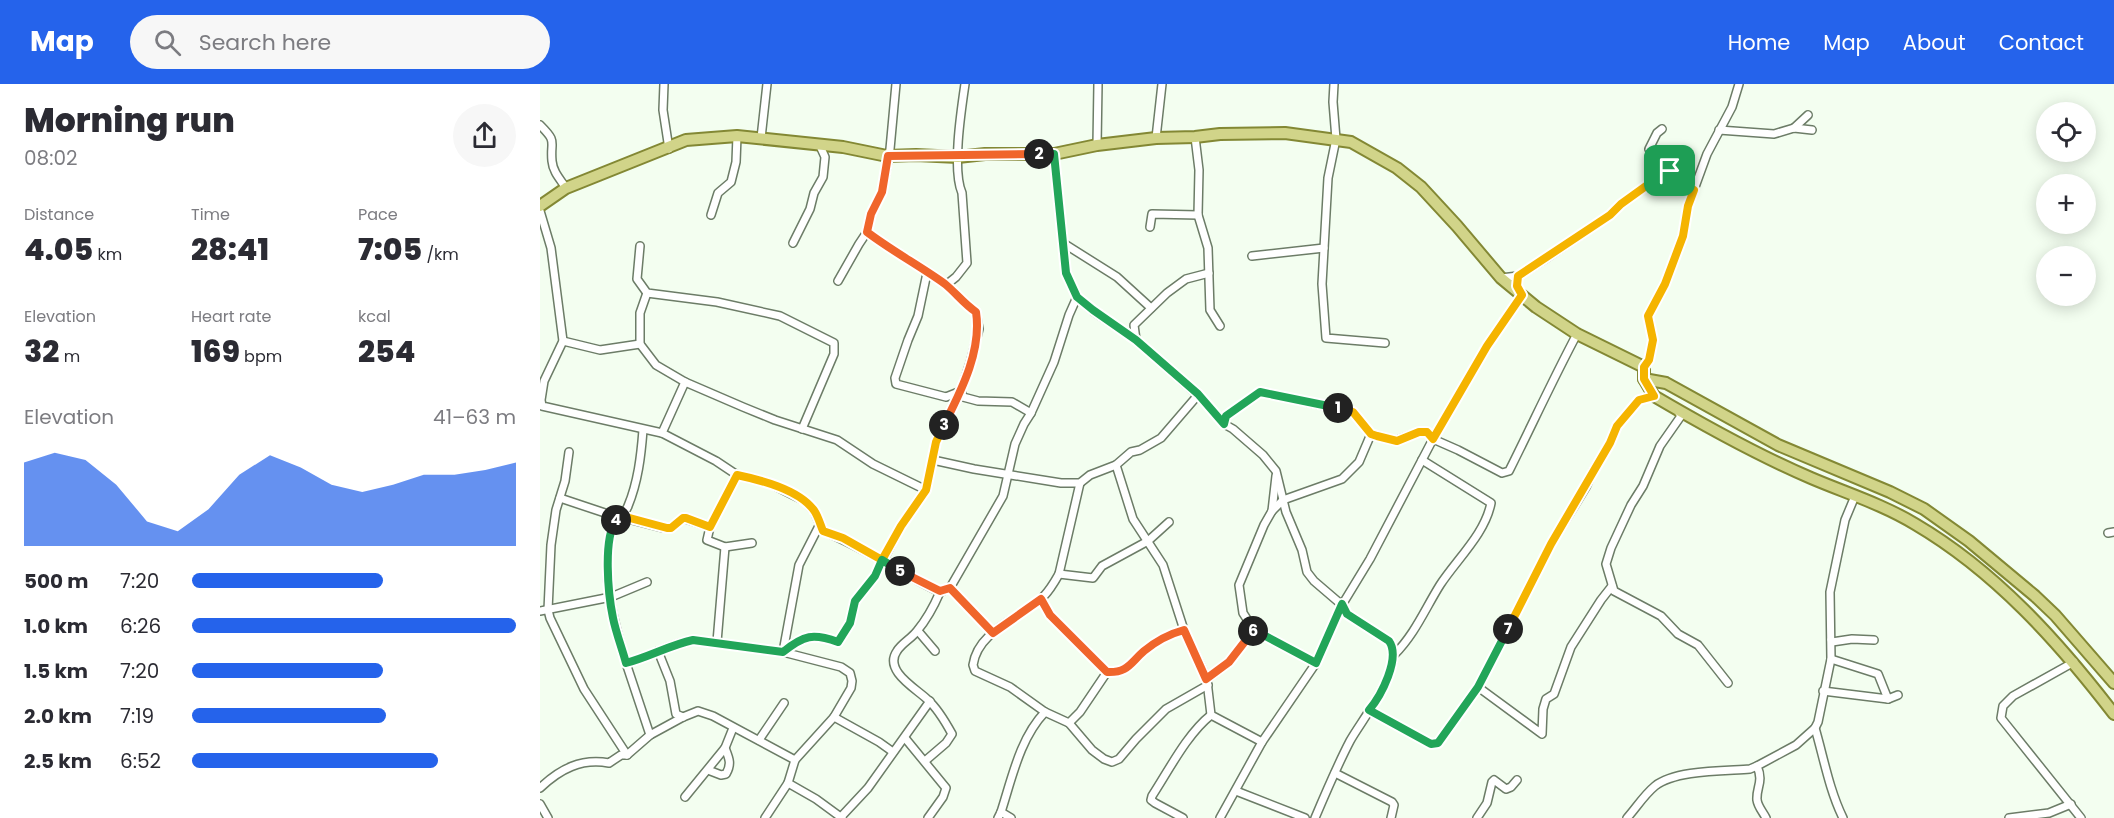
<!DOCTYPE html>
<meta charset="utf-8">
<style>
body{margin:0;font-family:Poppins,sans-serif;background:#f7f7f7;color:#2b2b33;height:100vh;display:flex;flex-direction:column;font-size:22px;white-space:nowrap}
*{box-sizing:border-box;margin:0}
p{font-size:20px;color:#7c7c81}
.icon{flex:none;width:33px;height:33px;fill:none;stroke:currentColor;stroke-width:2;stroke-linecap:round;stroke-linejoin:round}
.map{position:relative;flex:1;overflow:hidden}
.side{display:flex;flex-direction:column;background:#fff;width:540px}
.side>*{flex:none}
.buttons{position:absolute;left:1496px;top:18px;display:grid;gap:12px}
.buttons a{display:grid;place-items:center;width:60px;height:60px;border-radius:50%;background:#fff;box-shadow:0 3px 15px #0003;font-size:30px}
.pin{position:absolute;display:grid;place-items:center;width:51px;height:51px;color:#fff;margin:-26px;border-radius:12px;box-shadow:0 3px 9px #0006}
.km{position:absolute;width:30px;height:30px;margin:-15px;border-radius:50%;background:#222;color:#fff;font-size:16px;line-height:30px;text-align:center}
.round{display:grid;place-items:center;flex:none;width:63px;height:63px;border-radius:32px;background:#f7f7f7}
.headline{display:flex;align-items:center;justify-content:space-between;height:102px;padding:0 24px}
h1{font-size:33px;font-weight:800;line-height:45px}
.figures{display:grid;grid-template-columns:repeat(3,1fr);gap:9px;height:102px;padding:6px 24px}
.figures div{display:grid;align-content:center}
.figures b{font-size:30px;font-weight:800}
.figures small{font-size:16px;font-weight:400}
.figures p{font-size:16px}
.chart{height:168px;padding:12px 24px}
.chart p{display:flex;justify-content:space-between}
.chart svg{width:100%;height:108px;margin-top:6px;fill:#2563eb;opacity:.7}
ul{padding:0 24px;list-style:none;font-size:20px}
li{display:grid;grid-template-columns:96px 72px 1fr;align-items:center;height:45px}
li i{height:15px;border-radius:8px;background:#2563eb}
header{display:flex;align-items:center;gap:36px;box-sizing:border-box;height:84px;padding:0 30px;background:#2563eb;color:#fff}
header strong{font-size:28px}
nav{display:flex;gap:33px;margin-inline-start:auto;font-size:21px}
.search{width:420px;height:54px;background:#f7f7f7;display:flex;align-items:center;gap:15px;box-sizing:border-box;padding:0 21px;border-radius:33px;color:#7c7c81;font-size:22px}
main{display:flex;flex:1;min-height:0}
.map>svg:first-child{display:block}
</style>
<header>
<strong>Map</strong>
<div class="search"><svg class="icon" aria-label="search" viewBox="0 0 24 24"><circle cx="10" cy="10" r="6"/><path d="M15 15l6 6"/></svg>Search here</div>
<nav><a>Home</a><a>Map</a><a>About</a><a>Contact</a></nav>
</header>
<main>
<section class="side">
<div class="headline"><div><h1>Morning run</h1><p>08:02</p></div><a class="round"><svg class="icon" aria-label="share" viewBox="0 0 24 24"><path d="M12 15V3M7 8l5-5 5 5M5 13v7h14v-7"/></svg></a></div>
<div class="figures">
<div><p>Distance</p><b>4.05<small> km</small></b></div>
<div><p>Time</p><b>28:41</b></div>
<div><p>Pace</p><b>7:05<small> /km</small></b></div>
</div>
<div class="figures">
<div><p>Elevation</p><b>32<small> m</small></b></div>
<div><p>Heart rate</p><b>169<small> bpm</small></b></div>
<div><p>kcal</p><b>254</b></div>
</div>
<div class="chart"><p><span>Elevation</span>41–63 m</p>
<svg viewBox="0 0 160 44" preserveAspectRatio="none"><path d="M0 44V10L10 6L20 9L30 19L40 34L50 38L60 29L70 15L80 7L90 12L100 19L110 22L120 19L130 15L140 15L150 13L160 10V44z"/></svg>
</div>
<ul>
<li><b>500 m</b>7:20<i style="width:59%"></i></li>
<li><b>1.0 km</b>6:26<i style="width:100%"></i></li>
<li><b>1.5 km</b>7:20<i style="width:59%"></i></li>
<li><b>2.0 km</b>7:19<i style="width:60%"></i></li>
<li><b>2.5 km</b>6:52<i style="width:76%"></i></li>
</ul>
</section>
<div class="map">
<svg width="1574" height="734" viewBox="0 0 1574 734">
<rect width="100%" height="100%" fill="#f3fef0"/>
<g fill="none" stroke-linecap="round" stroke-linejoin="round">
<g stroke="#6c7c67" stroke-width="10">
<g id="minor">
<path d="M124 0 123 26 129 65"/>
<path d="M794 0 793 18 796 55 788 94 782 200 786 254 845 259"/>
<path d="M0 41C18 59 10 56 12 77 13 88 20 95 26 104"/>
<path d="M1254 44 1268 31"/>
<path d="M1122 45 1117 49 1109 65 1130 87"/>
<path d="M1179 46 1234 50 1254 44 1272 46"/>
<path d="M655 53 659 86 658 131 668 164 670 226 680 242"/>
<path d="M221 54 227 0"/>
<path d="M616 54 622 0"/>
<path d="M557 61 558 0"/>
<path d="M514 70 526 189 537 213 553 227 596 256 658 311 621 354 600 366 591 368 576 381 593 435 623 481 644 546 667 595 689 578 714 546 776 579"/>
<path d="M0 127 11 164 23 257 4 297 1 316 2 322 122 349 176 377 197 391 227 398 265 417 274 427 283 447C324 463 360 489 400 508L410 504 463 412 475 360 484 340 491 329 514 278 529 231 537 213"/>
<path d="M171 131 178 109 191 98 196 78 197 52"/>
<path d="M610 143 612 130 658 131"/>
<path d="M253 159 270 125 274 109 283 93 285 73 280 62"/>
<path d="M523 159 577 193 611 224"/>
<path d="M100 162 97 195 107 209 177 218 240 232 294 259V270L262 345"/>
<path d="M712 172 784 164"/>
<path d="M387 189 378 232 368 256 355 294 356 300 406 313 421 307 423 313 438 317 472 318 491 329"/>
<path d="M961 194 978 192 1005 175 1070 131 1081 120 1124 89 1130 87 1143 100 1154 106"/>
<path d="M298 197 319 160 327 148"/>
<path d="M406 201 416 193 427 179 422 109C412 86 421 27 425 0"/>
<path d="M107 209 100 229V260L116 281 145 298 203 323 235 336 297 356 333 380 386 406"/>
<path d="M596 256 594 241 627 209 646 195 669 189"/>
<path d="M23 257 60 266 100 260"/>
<path d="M1104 283 1109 276 1113 256 1108 232 1125 200 1143 151 1148 122 1167 70 1192 23 1199 0"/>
<path d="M658 311 684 340 693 345 723 371 736 387 746 428 762 466 767 488 774 497 802 521 807 530 849 557C867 581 822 635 810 657 797 682 786 708 775 734"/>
<path d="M1137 326 1141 332 1120 362 1103 402 1091 421 1071 464 1066 480 1074 507 1121 532 1138 550 1158 561 1188 599"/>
<path d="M684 340 686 332 720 308 813 328 831 350 855 357 879 348H887L893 355 918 366 962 389 969 387C992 341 1013 295 1037 250"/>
<path d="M122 349 145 298"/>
<path d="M29 368 25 397 16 426 11 461 8 526 10 534 44 605 87 671 110 651 143 633 158 627 173 632 255 676"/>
<path d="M393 376 434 385 521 399H540L550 391 576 381"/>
<path d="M197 391 170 443 167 456 185 463 212 459"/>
<path d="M540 399 519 490C514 499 510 506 503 513 480 535 438 546 433 581L435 587 470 603 505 628 529 639 552 666 564 675 572 678 579 675 596 655 626 625 668 601"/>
<path d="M20 414 65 429 123 444H131L143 434 170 443"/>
<path d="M732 427 743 416 802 395 819 378 831 350"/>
<path d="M1568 449 1574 448"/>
<path d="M519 490 553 494 562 482 608 457 629 438"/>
<path d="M410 504 453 549"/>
<path d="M501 515 510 531 567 588C588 589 590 579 604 567 615 558 629 550 644 546"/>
<path d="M0 527 71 513 107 498"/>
<path d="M714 546 703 529 699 501 724 441 732 427 736 392"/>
<path d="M378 547 395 567"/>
<path d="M1291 556 1292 558 1312 555 1334 556"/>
<path d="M177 558 185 463"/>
<path d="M118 567 130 597 136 630 143 633"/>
<path d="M243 568C264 551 273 549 298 558L310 539 315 517 335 492 361 442 386 406 396 358 421 307 431 276 439 245 436 228C424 220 416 209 405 200 380 182 352 167 327 148L331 130 342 108 350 65 356 0"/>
<path d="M243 568 259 481 280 440"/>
<path d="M854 571C875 550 885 525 900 501 917 475 945 450 951 419L882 376"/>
<path d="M1291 575 1338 590 1348 615"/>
<path d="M1534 578 1473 612 1463 622 1461 634 1541 734"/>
<path d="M86 579C74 538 60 491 71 448 74 436 84 433 88 422 98 398 101 372 103 346"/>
<path d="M667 597 671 631 722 658"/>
<path d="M938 603 1002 650 1003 625 1006 615 1014 610 1031 563 1061 516 1072 502"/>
<path d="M1283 607 1348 615 1358 611"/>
<path d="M829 626 891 660 898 659 938 603 1011 460 1046 403 1053 387 1070 359 1077 342 1099 316 1114 312"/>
<path d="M294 633 339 658 353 668"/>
<path d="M529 639 540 628 567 588"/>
<path d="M1275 644C1284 675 1289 705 1303 734"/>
<path d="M110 651 86 579C109 573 130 560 153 556L243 568 301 583 310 589 312 597 311 604 294 633 255 676 248 699 225 734"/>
<path d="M365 654 406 704 403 713 388 734"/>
<path d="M219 656 244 619"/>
<path d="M385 677 406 659 412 650C406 639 398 625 388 616 377 605 343 587 357 567 362 559 372 554 377 547 387 535 394 522 400 508"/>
<path d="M1217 682C1224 698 1216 703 1217 716 1218 723 1223 728 1226 734"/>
<path d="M168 686 181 691 186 690C192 680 189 674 185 664"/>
<path d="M795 689 852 718 854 721 851 734"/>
<path d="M248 699 276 715 302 734"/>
<path d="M0 704C20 685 41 674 69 679L81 671H87"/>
<path d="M696 707 765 734"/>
<path d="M145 713 185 664 193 644"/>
<path d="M0 720 8 734"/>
<path d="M461 728 471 734"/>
<path d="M300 734 328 704 390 617"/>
<path d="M458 734 461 728C472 694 480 654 505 628"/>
<path d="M643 734 615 719 611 716 612 712C629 686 647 650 671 631"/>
<path d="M680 734 722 658 776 579 802 521 830 475 893 355 947 262 982 211 977 202 978 192"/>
<path d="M937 734 947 719 952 698 954 696 966 705 971 703 977 696"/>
<path d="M1087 734C1096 724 1104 711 1115 702 1135 686 1184 687 1210 685L1217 682 1256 661 1275 644 1278 638 1291 575 1290 508 1305 436 1315 412"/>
<path d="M1469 734 1509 729 1531 720"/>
</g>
</g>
<g stroke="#838834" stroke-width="14">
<g id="primary">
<path d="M0 122 26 104 146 56 197 52 303 63 347 72 376 71 418 73 445 70H514L557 61 616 54 655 53 680 50 745 49 811 58 857 84 881 103 917 142 961 194 996 223 1037 250 1104 283V295L1114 312C1165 342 1217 371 1271 394 1306 409 1342 420 1375 440 1455 487 1518 557 1574 630"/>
<path d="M1104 295 1126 299 1238 361 1350 408 1384 425 1429 457 1495 512 1515 531 1574 599"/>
</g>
</g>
<use href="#minor" stroke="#fff" stroke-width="7"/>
<use href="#primary" stroke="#d1d489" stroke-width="10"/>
</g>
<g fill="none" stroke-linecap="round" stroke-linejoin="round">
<g stroke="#fff" stroke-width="12">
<path id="split-1" d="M798 324 813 328 831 350 837 352 857 357 879 348H887L893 355 947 262 982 211 977 202 978 192 1070 131 1081 120 1124 89 1130 87"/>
</g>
<g stroke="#fff" stroke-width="12">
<path id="split-2" d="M499 70H514L526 189 537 213 553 226 596 256 658 310 684 340 686 332 720 308 798 324"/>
</g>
<g stroke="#fff" stroke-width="12">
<path id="split-3" d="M404 341C421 307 442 267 436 228 424 220 416 209 405 200 380 182 352 167 327 148L331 130 342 108 348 72 499 70"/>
</g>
<g stroke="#fff" stroke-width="12">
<path id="split-4" d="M76 436 81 433H86L127 444H131L143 434H146L170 443 197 391C221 396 257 405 273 425 278 431 280 440 283 447L303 454 342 476 361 442 386 406 396 358 404 341"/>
</g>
<g stroke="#fff" stroke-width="12">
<path id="split-5" d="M76 436C63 455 68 510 73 534 76 549 82 564 86 579 109 573 130 561 153 556L243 568C264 551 273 549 298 558L310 539 315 517 335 492 342 476 360 487"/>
</g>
<g stroke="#fff" stroke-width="12">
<path id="split-6" d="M360 487 400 507 410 504 453 549 501 515 510 531 567 588C588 589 590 579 604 567 615 558 629 550 644 546L666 595 689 578 713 547"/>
</g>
<g stroke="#fff" stroke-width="12">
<path id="split-7" d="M713 547 714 546 776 579 802 520 807 530 849 557C861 574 841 612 829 626L891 660 898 659 938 603 968 545"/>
</g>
<g stroke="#fff" stroke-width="12">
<path id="split-8" d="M968 545 1011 460 1070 359 1077 342 1099 316 1114 312 1104 295V283L1109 276 1113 256 1108 232 1125 200 1143 152 1148 122 1154 106 1143 100 1130 87"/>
</g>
<use href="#split-1" stroke="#f5b400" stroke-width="8"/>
<use href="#split-2" stroke="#22a559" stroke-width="8"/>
<use href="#split-3" stroke="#f0652b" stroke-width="8"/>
<use href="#split-4" stroke="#f5b400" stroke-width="8"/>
<use href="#split-5" stroke="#22a559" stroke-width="8"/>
<use href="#split-6" stroke="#f0652b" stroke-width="8"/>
<use href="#split-7" stroke="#22a559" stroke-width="8"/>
<use href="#split-8" stroke="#f5b400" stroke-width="8"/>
</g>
</svg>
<div class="buttons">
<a><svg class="icon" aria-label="locate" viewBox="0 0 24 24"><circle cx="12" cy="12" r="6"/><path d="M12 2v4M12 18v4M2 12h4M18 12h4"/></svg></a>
<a>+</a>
<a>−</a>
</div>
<div class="pin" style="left:1130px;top:87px;background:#1e9e55"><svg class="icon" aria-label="arrive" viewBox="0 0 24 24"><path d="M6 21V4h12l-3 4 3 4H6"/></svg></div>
<b class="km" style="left:798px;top:324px">1</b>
<b class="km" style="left:499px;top:70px">2</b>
<b class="km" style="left:404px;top:341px">3</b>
<b class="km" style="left:76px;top:436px">4</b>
<b class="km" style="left:360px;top:487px">5</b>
<b class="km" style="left:713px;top:547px">6</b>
<b class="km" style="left:968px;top:545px">7</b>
</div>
</main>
